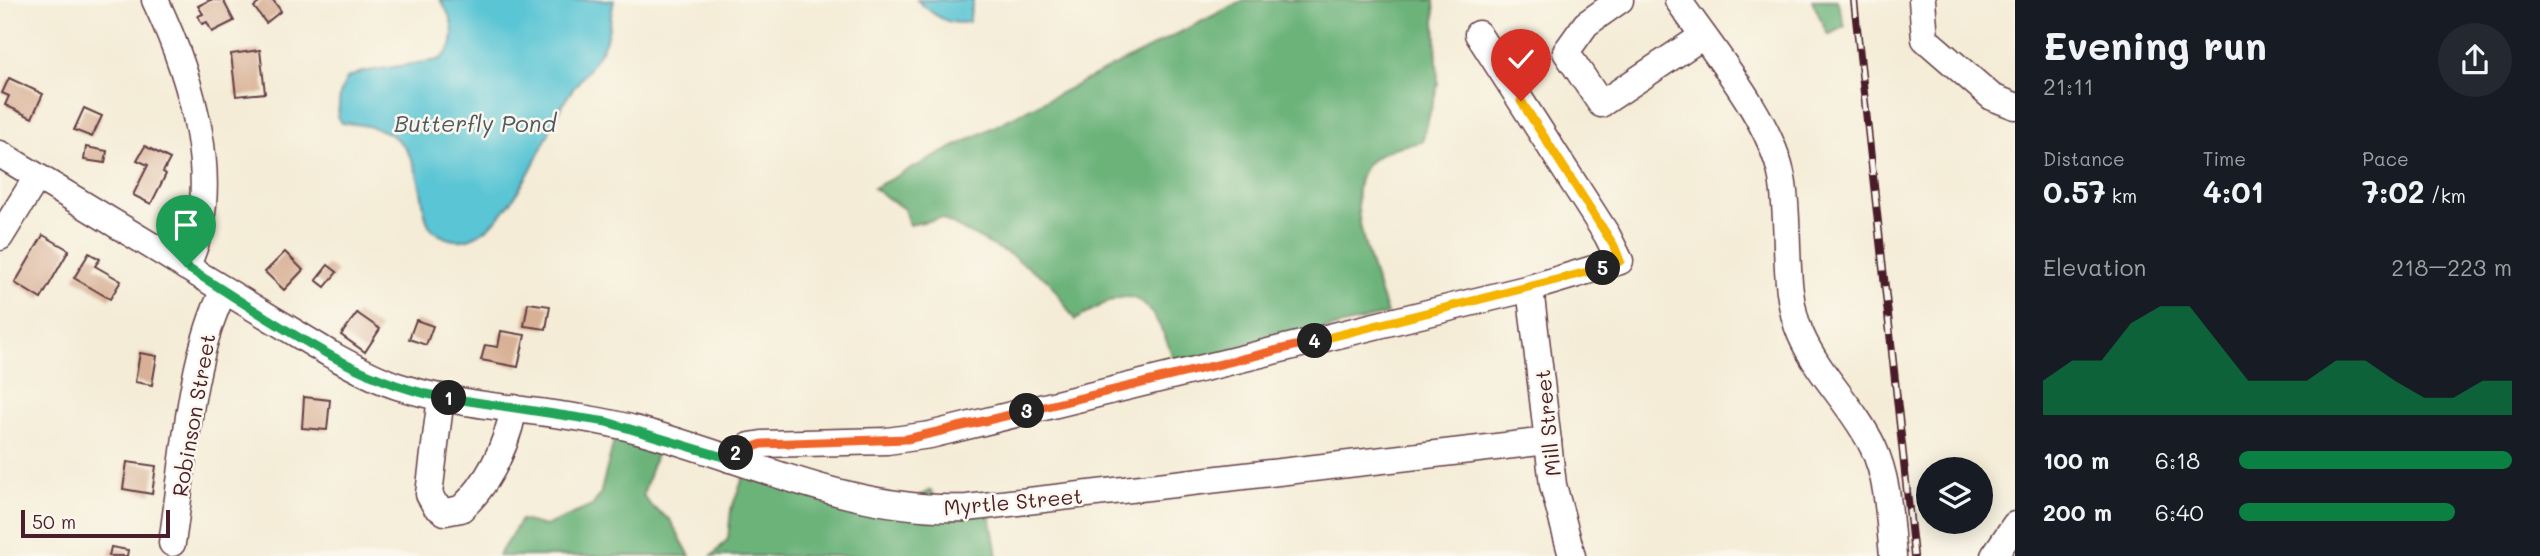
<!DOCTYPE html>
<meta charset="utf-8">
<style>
body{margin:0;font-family:Mali,sans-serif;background:#242831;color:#f1f3f6;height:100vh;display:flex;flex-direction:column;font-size:26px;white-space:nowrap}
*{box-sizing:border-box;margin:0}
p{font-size:23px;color:#9ea1a6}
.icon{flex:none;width:38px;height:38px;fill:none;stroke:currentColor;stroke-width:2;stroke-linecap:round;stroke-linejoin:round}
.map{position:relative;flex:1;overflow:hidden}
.panel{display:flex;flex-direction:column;background:#171b24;width:525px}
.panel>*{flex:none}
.fabs{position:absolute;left:1916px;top:457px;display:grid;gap:14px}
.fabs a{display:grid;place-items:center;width:77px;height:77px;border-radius:50%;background:#171b24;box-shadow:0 4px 18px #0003;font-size:35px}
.scale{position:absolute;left:21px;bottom:18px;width:149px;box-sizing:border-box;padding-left:7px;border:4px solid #4a1f2b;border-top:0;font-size:19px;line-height:24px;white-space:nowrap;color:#4a1f2b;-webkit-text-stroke:5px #fbf7ec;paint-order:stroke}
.pin{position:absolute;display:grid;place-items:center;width:60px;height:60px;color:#fff;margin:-72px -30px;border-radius:50% 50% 50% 0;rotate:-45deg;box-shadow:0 0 7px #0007}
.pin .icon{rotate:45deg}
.km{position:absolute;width:35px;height:35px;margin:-18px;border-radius:50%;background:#222;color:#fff;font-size:19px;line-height:35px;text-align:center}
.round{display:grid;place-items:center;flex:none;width:74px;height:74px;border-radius:37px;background:#242831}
.head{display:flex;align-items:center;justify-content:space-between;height:119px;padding:0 28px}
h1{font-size:38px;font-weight:700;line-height:52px}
.figures{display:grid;grid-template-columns:repeat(3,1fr);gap:10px;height:119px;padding:7px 28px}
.figures div{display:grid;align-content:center}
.figures b{font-size:30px;font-weight:700}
.figures small{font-size:19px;font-weight:400}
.figures p{font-size:19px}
.chart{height:196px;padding:14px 28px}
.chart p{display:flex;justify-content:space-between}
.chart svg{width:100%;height:126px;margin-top:7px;fill:#0b8043;opacity:.7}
ul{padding:0 28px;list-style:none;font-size:23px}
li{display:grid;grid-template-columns:112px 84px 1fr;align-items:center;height:52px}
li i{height:18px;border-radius:9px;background:#0b8043}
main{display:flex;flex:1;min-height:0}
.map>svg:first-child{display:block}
</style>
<main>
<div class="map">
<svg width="2015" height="556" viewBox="0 0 2015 556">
<rect width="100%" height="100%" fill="#fbf7ec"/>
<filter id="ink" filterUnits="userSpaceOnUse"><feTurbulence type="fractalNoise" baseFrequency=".0143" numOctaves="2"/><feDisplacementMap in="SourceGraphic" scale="14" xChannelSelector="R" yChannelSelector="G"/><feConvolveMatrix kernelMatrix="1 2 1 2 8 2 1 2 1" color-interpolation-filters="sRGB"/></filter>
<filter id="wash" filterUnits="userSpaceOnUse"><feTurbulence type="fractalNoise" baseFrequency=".00686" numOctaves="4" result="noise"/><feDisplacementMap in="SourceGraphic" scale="28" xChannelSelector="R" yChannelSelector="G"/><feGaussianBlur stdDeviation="1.57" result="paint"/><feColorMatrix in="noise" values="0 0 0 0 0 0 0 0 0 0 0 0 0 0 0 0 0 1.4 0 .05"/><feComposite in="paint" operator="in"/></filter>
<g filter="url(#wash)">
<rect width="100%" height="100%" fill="#f4ecd6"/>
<g fill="#6cb37a" stroke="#5b6952" stroke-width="2">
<path d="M1244 0H1434L1438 84 1422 142C1403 145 1387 148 1372 160 1336 189 1377 279 1387 314L1175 366C1170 346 1152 296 1126 297 1109 298 1090 312 1075 320L1049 281 1009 254 941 218 909 225 904 209 873 188Z"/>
<path d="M1812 0H1837L1845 26 1828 35Z"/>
<path d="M618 425 661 438 643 495 651 506 670 520 690 556H498L521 520 545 526 592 506 600 495Z"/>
<path d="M748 465 913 499 931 490 937 502 988 503 997 556H712L728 539 731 510Z"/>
</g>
<g fill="#5ac5d4" stroke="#527280" stroke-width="2">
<path d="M440 0H614C611 13 610 29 605 42 596 64 575 83 563 104 544 138 494 277 434 231 425 223 425 213 423 202 414 147 400 126 342 123L338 117 340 94 347 78 362 72 438 60C461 47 454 18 440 0Z"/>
<path d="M917 0H973L969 22C946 26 934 15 917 0Z"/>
</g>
<g id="blocks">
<g fill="#d8b095">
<path d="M210 0H223L234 21 212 32 207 22 202 24 198 16 203 14 198 6Z"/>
<path d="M263 0H273L281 11 266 23 254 7Z"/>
<path d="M260 50 265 93 236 96 231 54Z"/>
<path d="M9 78 43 94 32 118 5 105 9 96 2 93Z"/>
<path d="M84 108 102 116 92 137 74 130Z"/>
<path d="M145 146 170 159 163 172 166 174 151 204 133 195 148 165 137 160Z"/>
<path d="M86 147 107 151 105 163 84 160Z"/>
<path d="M43 235 69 250 41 299 15 283Z"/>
<path d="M285 252 303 270 284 290 265 272Z"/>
<path d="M89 253 100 259 95 266 121 281 110 299 74 278Z"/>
<path d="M328 265 337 272 325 287 316 280Z"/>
<path d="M528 303 550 306 546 329 524 326Z"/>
<path d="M357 313 380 329 365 352 341 335Z"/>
<path d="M416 320 433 326 426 345 409 339Z"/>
<path d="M501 331 525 335 518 367 481 360 485 345 498 347Z"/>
<path d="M140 353 157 356 152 385 135 382Z"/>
<path d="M304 397 330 400 327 430 302 428Z"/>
<path d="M127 462 156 466 152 494 123 489Z"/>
<path d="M111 547 128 550 127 556H109Z"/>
</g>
</g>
</g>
<g filter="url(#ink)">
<use href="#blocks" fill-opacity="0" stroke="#643e45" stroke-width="2"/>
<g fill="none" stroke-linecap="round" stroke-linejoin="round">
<g stroke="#643e45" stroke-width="29">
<g id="minor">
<path d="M155 0C191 76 226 187 186 267"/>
<path d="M1620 0 1586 24 1566 52 1601 104 1703 36"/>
<path d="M1678 0C1712 50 1771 119 1782 178 1791 226 1781 290 1801 335 1819 376 1854 407 1873 447 1889 481 1889 519 1893 556"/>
<path d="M1922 0 1925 39 1992 97 2015 106"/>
<path d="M0 154 330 354C352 366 373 378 397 386 474 411 559 408 638 430 748 459 851 513 967 508L1548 441"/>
<path d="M0 237 37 177"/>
<path d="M1530 288 1553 485 1572 556"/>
<path d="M441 397 429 494 435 505 445 512 461 509C491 481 506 447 514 408"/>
<path d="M730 459 750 446 762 444 887 441 930 435 1530 288 1620 261 1607 235 1478 34"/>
<path d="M172 543C184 465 189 360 224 290"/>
<path d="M1994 556 2015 525"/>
</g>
</g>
<use href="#minor" stroke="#fff" stroke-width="26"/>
<g stroke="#4a1f2b" stroke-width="8">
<path id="rail" d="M1854 0 1914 556"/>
</g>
<use href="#rail" stroke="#fbf7ec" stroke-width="5" stroke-dasharray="16" stroke-linecap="butt"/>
</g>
</g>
<g fill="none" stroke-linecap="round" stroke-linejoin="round" filter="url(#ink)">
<g stroke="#fff" stroke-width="14">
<path id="split-1" d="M186 267C264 314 358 386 449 398"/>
</g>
<g stroke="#fff" stroke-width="14">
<path id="split-2" d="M449 398 607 422 730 459 736 453"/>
</g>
<g stroke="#fff" stroke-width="14">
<path id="split-3" d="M736 453 762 444 907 439 1027 411"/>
</g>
<g stroke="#fff" stroke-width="14">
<path id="split-4" d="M1027 411 1315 341"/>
</g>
<g stroke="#fff" stroke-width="14">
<path id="split-5" d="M1315 341 1603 268"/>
</g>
<g stroke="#fff" stroke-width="14">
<path id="split-6" d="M1521 101 1614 246 1620 261 1603 268"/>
</g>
<use href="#split-1" stroke="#22a559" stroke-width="9"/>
<use href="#split-2" stroke="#22a559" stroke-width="9"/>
<use href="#split-3" stroke="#f0652b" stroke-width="9"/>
<use href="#split-4" stroke="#f0652b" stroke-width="9"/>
<use href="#split-5" stroke="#f5b400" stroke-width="9"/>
<use href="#split-6" stroke="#f5b400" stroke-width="9"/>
</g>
<g text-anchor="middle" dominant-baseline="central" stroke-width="5" stroke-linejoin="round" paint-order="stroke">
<g font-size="21" fill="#4a1f2b" stroke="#fbf7ec">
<text transform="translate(193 415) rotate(-80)">Robinson Street</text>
<text transform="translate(1547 423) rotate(-96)">Mill Street</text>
<text transform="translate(1013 501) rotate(-5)">Myrtle Street</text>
</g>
<g font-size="23" font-style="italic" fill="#505966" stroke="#fbf7ec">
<text x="475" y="123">Butterfly Pond</text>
</g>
</g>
</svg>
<div class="fabs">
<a><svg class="icon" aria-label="layers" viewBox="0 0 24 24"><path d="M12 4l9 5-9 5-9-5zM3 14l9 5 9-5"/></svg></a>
</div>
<div class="scale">50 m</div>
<div class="pin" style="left:186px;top:267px;background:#1e9e55"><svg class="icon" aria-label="arrive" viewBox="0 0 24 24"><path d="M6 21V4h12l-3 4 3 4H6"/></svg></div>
<div class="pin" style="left:1521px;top:101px;background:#d93025"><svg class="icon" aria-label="check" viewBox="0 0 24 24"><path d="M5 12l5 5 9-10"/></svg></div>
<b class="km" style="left:449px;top:398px">1</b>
<b class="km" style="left:736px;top:453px">2</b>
<b class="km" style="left:1027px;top:411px">3</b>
<b class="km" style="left:1315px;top:341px">4</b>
<b class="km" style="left:1603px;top:268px">5</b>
</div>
<section class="panel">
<div class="head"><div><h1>Evening run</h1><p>21:11</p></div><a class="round"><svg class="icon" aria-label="share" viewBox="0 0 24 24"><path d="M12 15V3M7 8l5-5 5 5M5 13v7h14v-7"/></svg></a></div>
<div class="figures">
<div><p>Distance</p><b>0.57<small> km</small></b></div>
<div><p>Time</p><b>4:01</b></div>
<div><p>Pace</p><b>7:02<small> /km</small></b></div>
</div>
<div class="chart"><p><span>Elevation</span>218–223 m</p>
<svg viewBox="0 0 160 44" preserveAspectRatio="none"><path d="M0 44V32L10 25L20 25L30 12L40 6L50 6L60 19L70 32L80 32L90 32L100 25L110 25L120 32L130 38L140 38L150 32L160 32V44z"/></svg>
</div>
<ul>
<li><b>100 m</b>6:18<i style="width:100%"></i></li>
<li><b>200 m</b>6:40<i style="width:79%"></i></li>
</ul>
</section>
</main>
